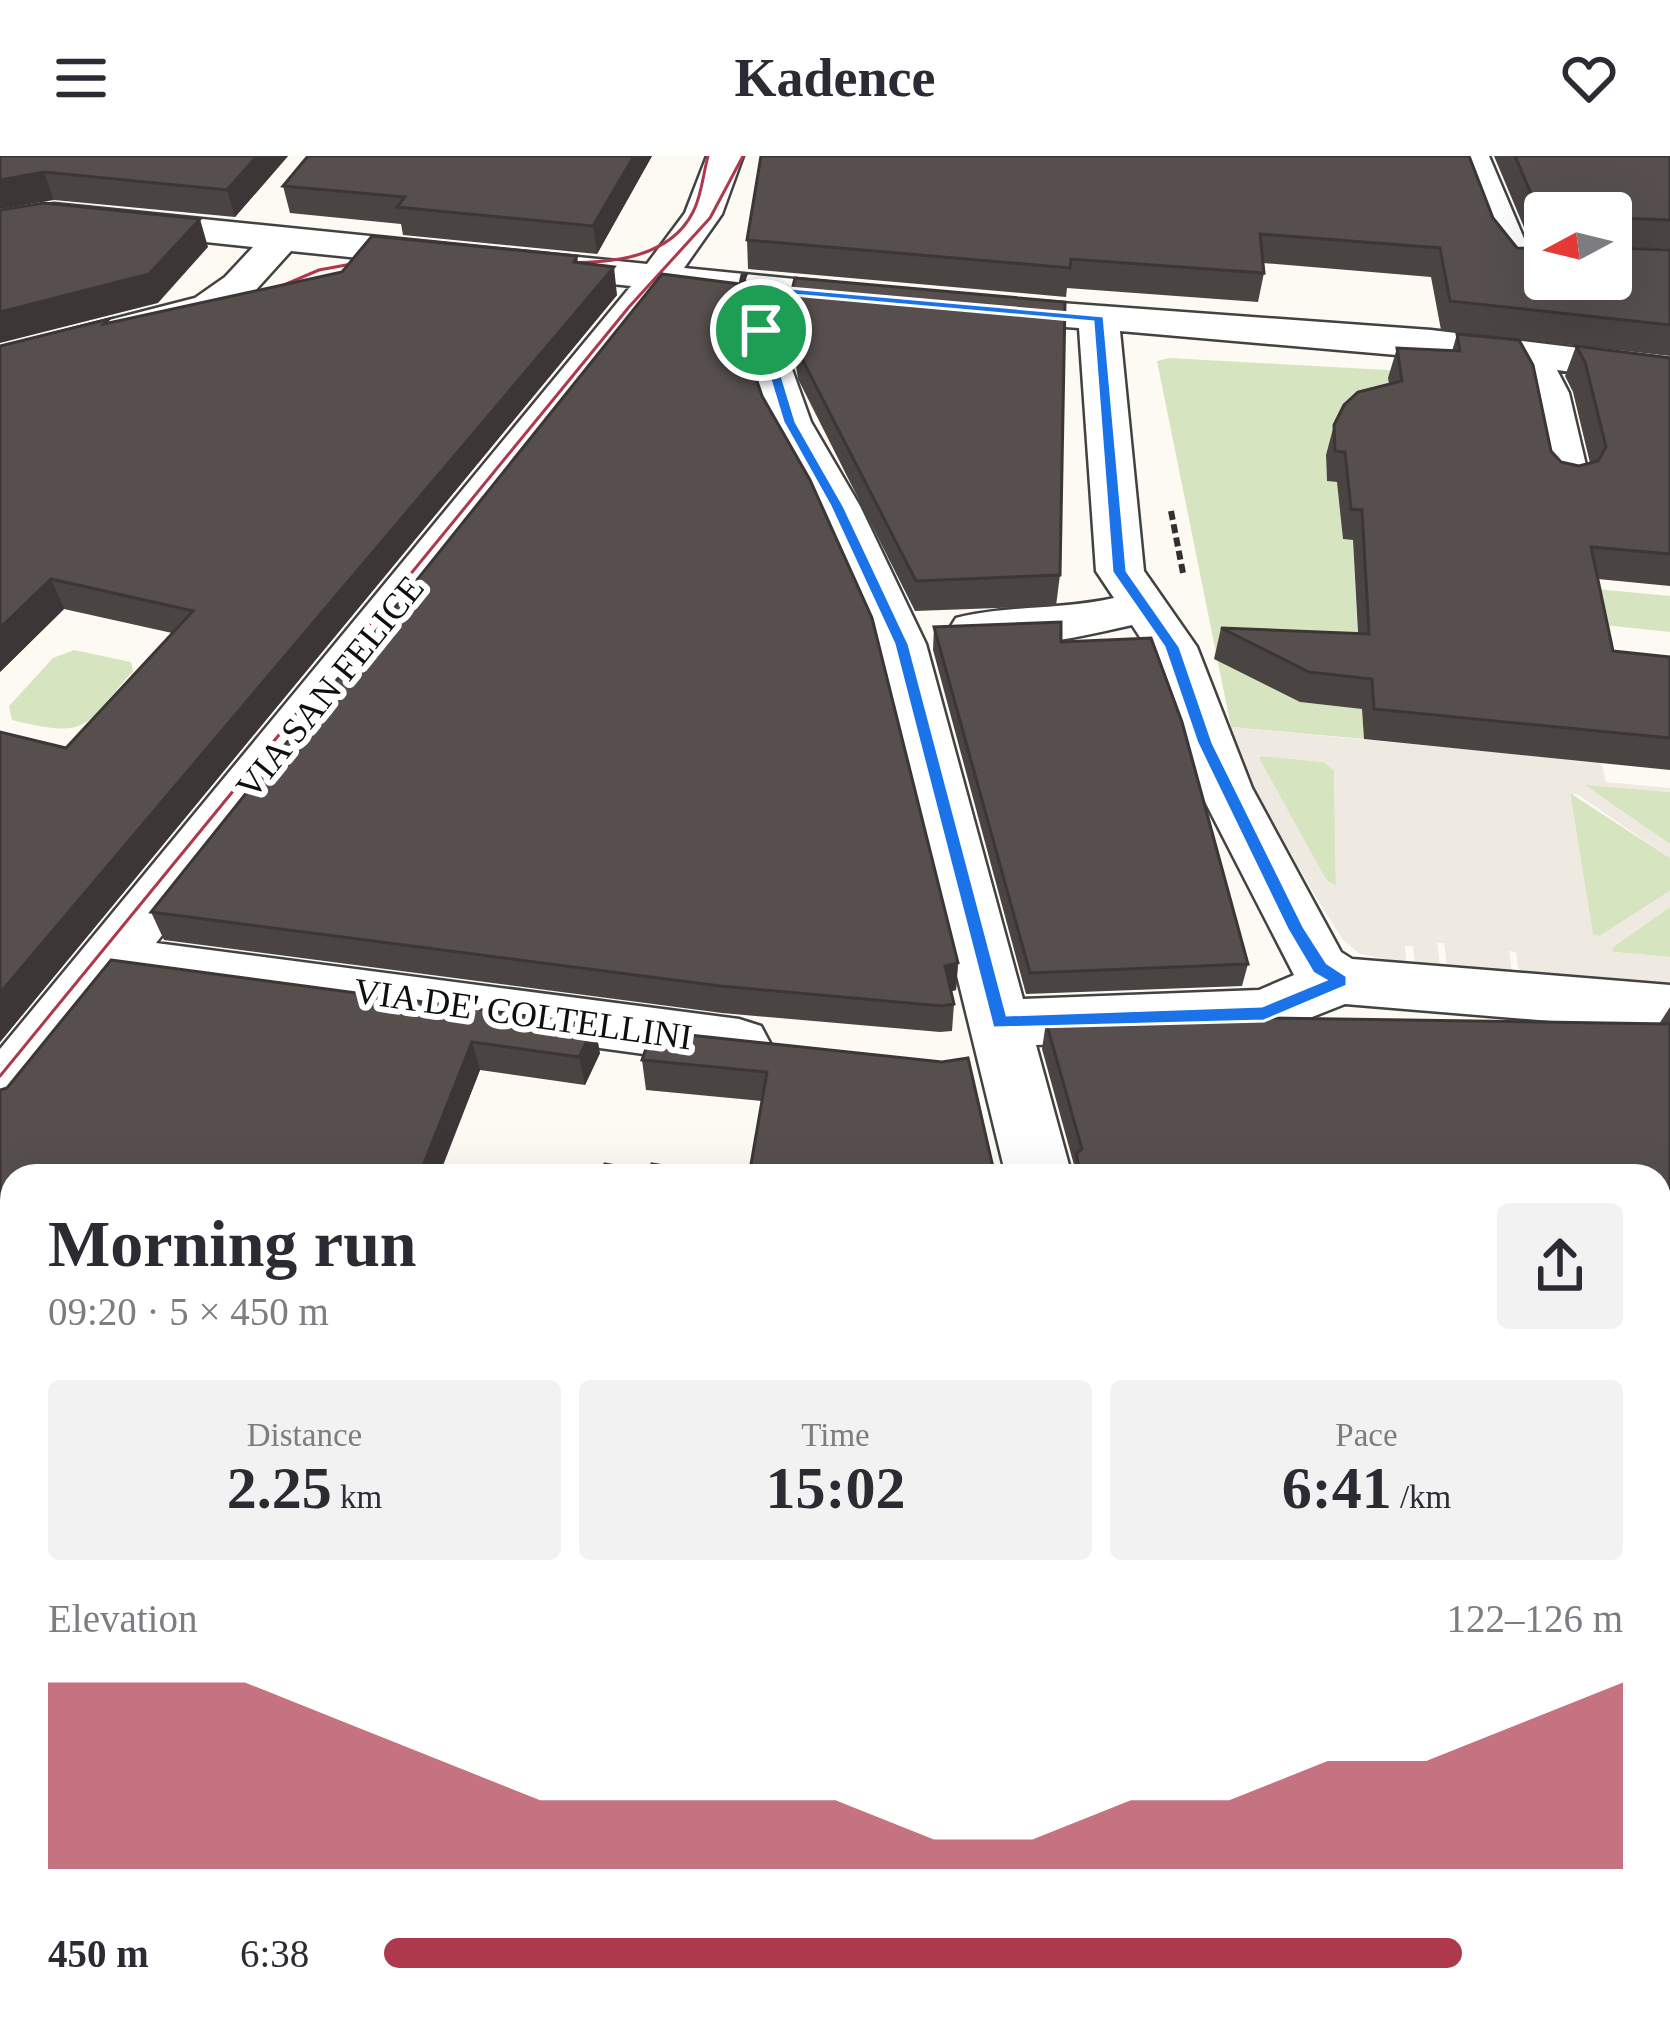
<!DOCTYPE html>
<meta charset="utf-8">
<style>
body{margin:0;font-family:"Times New Roman",serif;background:#f2f2f3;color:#2b2b33;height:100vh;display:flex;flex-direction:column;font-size:45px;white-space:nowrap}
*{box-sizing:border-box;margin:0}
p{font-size:39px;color:#7c7c81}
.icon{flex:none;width:66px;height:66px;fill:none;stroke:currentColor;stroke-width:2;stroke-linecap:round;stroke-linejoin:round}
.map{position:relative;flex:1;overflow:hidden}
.side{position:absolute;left:0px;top:1008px;width:1671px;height:861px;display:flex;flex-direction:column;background:#fff;border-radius:36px 36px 0 0;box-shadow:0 12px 48px #0002}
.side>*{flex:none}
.needle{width:78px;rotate:263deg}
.controls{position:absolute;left:1524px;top:36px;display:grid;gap:24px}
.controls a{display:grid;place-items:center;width:108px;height:108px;border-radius:12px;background:#fff;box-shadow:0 12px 48px #0002;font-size:60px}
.pin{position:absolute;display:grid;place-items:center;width:102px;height:102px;color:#fff;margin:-51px;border:6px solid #fff;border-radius:50%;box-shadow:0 3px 12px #0007}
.round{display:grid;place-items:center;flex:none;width:126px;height:126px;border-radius:12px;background:#f2f2f3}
.overview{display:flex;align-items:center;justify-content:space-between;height:204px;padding:0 48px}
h1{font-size:66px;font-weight:800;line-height:90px}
.metrics{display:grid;grid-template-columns:repeat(3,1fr);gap:18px;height:204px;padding:12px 48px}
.metrics div{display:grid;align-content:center;border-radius:12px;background:#f2f2f3;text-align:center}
.metrics b{font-size:60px;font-weight:800}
.metrics small{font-size:33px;font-weight:400}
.metrics p{font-size:33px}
.chart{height:336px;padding:24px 48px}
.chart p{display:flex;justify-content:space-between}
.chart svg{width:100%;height:216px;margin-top:12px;fill:#ae384c;opacity:.7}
ul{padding:0 48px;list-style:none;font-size:39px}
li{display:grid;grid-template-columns:192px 144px 1fr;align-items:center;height:90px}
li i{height:30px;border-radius:15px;background:#ae384c}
header{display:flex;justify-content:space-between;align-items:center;height:156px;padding:0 48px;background:#fff;font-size:54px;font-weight:800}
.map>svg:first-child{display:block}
</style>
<header><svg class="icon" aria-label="menu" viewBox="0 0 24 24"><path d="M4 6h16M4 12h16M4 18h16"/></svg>Kadence<svg class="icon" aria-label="heart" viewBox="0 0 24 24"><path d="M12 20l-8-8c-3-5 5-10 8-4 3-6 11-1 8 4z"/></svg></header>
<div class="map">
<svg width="1670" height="1867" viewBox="0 0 1670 1867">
<rect width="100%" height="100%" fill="#fdfaf3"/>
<g fill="#d7e4c0">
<path d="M1169 202 1495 220 1336 278 1326 299 1327 325 1339 326 1343 383 1353 384 1359 508 1300 546 1362 553 1364 583 1231 571 1157 205Z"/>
<path d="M1596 433 1670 440V476L1604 469Z"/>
<path d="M74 494 131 506 133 515C82 572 91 583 12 564L9 550 53 502Z"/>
<path d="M1261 599 1323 606 1334 614 1336 730 1327 725 1257 604Z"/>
<path d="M1584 628 1670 636V688L1585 631Z"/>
<path d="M1570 637 1670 702V735L1600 780H1593Z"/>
<path d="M1670 751V801L1613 796 1612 791Z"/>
<path d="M283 1857H473L477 1867H273Z"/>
</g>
<path fill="#eee9e1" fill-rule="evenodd" d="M1231 571 1601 606 1606 626 1670 632V636L1585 629 1670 688V702L1577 638H1570L1593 779 1600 780 1670 735V751L1612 792 1613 796 1670 801V830L1519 819 1516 796 1509 795 1512 818 1447 811 1444 787H1437L1440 810 1415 807 1413 790H1405L1406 807 1360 798 1343 784 1311 733 1220 572ZM1258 600 1323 606 1334 614 1336 730 1327 725Z"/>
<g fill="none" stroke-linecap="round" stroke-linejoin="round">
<g stroke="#424242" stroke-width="5">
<g id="minor">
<path d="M707 0H743L722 58 684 112 874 131 888 135 894 143 888 151 874 155 792 147 782 169 788 202 811 266 860 350 926 488 1023 843 1259 834 1294 819 1198 632 1147 492 1132 469C1078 481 1011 498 956 484L949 473 956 462C1007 449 1062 454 1114 442L1096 415 1079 172 979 165 965 162 959 153 965 144 979 141 1431 174 1670 203V229L1557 214 1569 237 1589 322 1582 332 1566 336 1550 332 1543 322 1527 237 1512 209 1120 175 1144 415 1197 491 1252 632 1341 796 1352 803 1670 829V875L1345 848 1264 880 1036 889 1072 1020H1006L876 488 814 350 767 266 746 202 742 169 754 143 668 134 156 787 739 863 761 870 770 887 761 904 739 911 124 827 22 956 0 963V893L631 130 291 95 253 137 223 160 0 217V192L195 142 225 121 253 91 54 70 0 79V57L54 48 647 108 685 57Z"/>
<path d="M1453 0H1489L1525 85 1544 110 1539 118H1511L1488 88Z"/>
<path d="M1222 1857H1312L1315 1867H1225Z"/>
</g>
</g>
<path stroke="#313131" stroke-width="6" stroke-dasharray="9 4.5" stroke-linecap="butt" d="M1171 355 1183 417"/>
<use href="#minor" fill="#fff" fill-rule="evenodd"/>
<g stroke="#ae384c" stroke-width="3">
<path d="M546 106C596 108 667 108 693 56 702 39 703 18 708 0"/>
<path d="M253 142 319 114 384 102"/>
<path d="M0 920 629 151 710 62 743 0"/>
</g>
</g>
<g fill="#4a4442" fill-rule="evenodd">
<path d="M0 0H288L235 61 54 44Z"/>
<path d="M308 0H652L597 98 403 79 401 68 290 57 283 30Z"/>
<path d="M1494 0H1670V93L1619 91 1670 94V200L1441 174 1431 121 1263 107 1264 117 1258 146 1067 132 1066 141 748 113 747 84 1493 62 1517 92 1537 93 1529 83ZM1545 57 1611 123H1545Z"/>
<path d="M577 100 578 106 617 139 0 886V576L66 592 172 477 64 453 0 516 110 167Z"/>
<path d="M790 142 1060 419 1056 450 915 455 798 223 790 171Z"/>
<path d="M747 146 739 166 740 175 958 807 956 834 951 835 954 848 952 875 940 876 722 857 164 784 151 756Z"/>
<path d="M1457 178 1561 306 1579 310 1590 307 1573 236 1565 220 1576 190 1670 202V430L1598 423 1613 495 1670 501V614L1364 583 1362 553 1300 546 1214 503 1221 472 1358 477 1353 384 1343 383 1337 326 1327 325 1326 299 1334 269 1389 228 1388 222 1397 192 1452 195Z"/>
<path d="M934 471 1061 486 1248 808 1242 830 1026 838 933 494Z"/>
<path d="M111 804 600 897 585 929 480 914 439 1020H12V1212L0 1229V934L7 932Z"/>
<path d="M1670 851V1221L1659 1220V1020H1071L1074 1009 1042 893 1046 866 1267 862 1659 868Z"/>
<path d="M642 904 942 906 762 945 646 934Z"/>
<path d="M0 1283 12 1287V1383L0 1379Z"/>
<rect x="1659" y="1408" width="11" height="222"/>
<path d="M1486 1857H1659L1670 1867H1489Z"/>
</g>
<g fill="#3c3736">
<path d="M257 0H288L235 61 227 34Z"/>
<path d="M634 0H652L597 98 593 70Z"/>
<path d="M44 16 54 44 0 53V24Z"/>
<path d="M200 63 208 91 158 147 0 187V156Z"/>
<path d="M614 111 617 139 0 886V837Z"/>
<path d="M746 119 747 146 738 170 736 143Z"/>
<path d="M51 423 64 453 0 516V472Z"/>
<path d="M958 807 956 834 943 837 945 810Z"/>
<path d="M595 869 600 897 585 929 579 901Z"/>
<path d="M472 886 480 914 438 1020H419Z"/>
<path d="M0 1192 12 1205V1212L0 1229Z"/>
<path d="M12 1728V1787L0 1810V1750Z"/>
</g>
<g fill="#564f4d" stroke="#3c3736" stroke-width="3">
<path d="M0 0H257L227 34 44 16 0 24Z"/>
<path d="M308 0H634L593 70 397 51 405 41 283 30Z"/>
<path d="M761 0H1469L1493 62 1517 92 1545 93V123H1611V57H1545V62L1538 54 1515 0H1670V64L1619 62V92L1670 94V169L1450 145 1440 92 1260 78 1264 117 1071 103 1070 112 747 84Z"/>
<path d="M44 47 200 63 149 118 0 156V54Z"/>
<path d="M372 80 577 100 574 106 614 111 0 837V576L66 592 193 455 51 423 0 472V190L109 163 104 168 342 116Z"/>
<path d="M662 118 740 128 742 119H746L736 143 740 175 762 240 810 324 872 462 958 807 945 810 954 848 942 850 720 830 151 756Z"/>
<path d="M795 122 1065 146 1060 419 916 425 797 193 790 142Z"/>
<path d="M1457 178 1519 184 1533 209 1551 295 1561 306 1579 310 1598 305 1606 291 1585 206 1576 190 1670 202V398L1591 391 1613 495 1670 501V582L1374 553 1372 523 1309 516 1221 472 1369 478 1362 354 1351 353 1345 296 1335 295 1334 269 1344 249 1358 236 1402 225 1397 192 1460 195Z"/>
<path d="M1061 466V486L1151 482 1182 566 1248 808 1030 817 934 471Z"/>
<path d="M111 804 595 869 579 901 472 886 419 1020H12V1190L0 1186V934L7 932Z"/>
<path d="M1266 857 1267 862 1670 868V1195L1659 1194V1020H1081L1076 998 1082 993 1046 866Z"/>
<path d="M652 875 942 906 968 902 995 1020H749L767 916 642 904Z"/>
<path d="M605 1008 650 1016 652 1008 724 1020H601Z"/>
<path d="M0 1283 12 1287V1369L0 1365Z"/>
<path d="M1659 1408H1670V1615L1659 1616Z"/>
<path d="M0 1477 12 1481V1728L0 1750Z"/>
<path d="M1659 1771 1670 1808V1867H1512L1509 1857H1659Z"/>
<path d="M568 1857H1235L1237 1867H566Z"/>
</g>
<path fill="#1a73e8" stroke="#fff" stroke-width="3" fill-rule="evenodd" d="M778 131 1104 160 1127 415 1180 491 1213 587 1304 771 1327 807 1347 820V830L1264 865 993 872 894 488 830 350 783 266 755 174 771 134ZM782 138 1093 166 1112 416 1164 491 1197 587 1287 773 1313 817 1325 824 1262 850 1007 859 909 488 844 350 796 266 768 174Z"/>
<g text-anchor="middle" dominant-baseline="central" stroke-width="12" stroke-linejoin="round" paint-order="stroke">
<g font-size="36" fill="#0f0f0f" stroke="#fff">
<text transform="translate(330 531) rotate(-51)">VIA SAN FELICE</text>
<text transform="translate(523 858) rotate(8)">VIA DE' COLTELLINI</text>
</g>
</g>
</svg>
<div class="controls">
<a><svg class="needle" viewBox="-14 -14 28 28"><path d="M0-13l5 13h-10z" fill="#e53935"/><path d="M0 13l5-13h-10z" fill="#7c7c81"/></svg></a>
</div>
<div class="pin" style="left:761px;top:174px;background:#1e9e55"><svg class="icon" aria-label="arrive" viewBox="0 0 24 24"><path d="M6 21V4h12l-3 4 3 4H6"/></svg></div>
<section class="side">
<div class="overview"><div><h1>Morning run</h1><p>09:20 · 5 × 450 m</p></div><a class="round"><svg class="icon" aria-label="share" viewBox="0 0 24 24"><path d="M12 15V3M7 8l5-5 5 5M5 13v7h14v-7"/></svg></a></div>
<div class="metrics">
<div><p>Distance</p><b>2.25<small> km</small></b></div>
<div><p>Time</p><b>15:02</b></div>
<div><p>Pace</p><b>6:41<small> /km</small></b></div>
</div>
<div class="chart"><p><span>Elevation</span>122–126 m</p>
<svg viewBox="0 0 160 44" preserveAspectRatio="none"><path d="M0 44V6L10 6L20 6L30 14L40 22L50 30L60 30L70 30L80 30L90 38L100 38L110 30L120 30L130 22L140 22L150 14L160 6V44z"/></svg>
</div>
<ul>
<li><b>450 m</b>6:38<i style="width:87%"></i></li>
</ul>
</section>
</div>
